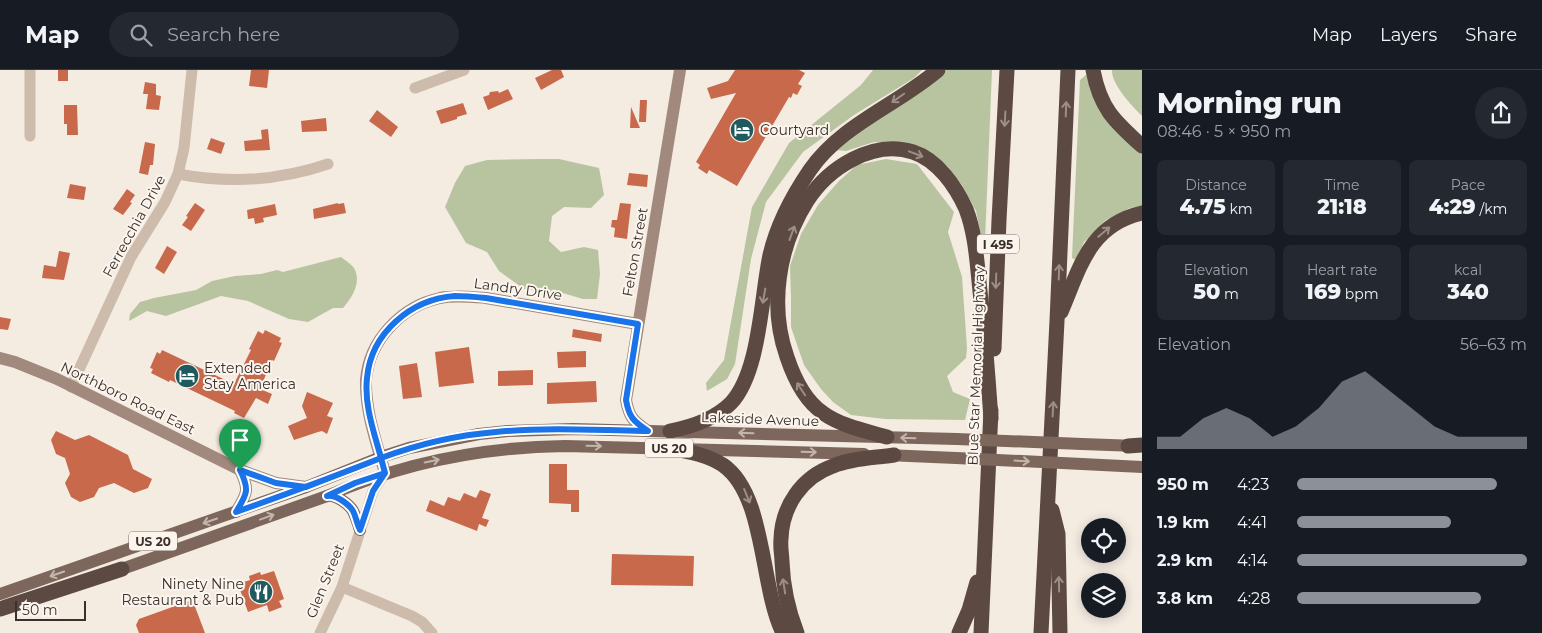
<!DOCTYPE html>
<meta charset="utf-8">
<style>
body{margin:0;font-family:Montserrat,sans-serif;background:#242831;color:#f1f3f6;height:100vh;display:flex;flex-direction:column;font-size:19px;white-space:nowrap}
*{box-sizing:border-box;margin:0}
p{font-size:16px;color:#9ea1a6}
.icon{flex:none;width:28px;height:28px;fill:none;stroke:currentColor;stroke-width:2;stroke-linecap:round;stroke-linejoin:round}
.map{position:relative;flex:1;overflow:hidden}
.details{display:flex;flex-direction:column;background:#171b24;width:400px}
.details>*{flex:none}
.fabs{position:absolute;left:1081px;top:448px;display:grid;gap:10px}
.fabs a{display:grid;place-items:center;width:45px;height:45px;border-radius:50%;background:#171b24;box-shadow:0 2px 12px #0003;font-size:25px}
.scale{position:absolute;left:15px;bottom:12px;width:71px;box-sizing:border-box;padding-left:5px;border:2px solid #3b302b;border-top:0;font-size:14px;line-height:18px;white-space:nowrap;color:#3b302b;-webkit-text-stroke:4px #fbf5ee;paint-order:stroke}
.pin{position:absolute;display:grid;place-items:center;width:42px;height:42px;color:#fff;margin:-51px -21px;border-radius:50% 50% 50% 0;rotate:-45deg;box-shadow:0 0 5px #0007}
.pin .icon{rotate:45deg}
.round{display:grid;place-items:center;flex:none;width:52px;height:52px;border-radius:26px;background:#242831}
.summary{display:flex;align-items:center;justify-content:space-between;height:85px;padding:0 15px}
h1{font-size:28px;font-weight:800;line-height:38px}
.figures{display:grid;grid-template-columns:repeat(3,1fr);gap:8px;height:85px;padding:5px 15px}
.figures div{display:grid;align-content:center;border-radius:8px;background:#242831;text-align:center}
.figures b{font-size:21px;font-weight:800}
.figures small{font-size:14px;font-weight:400}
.figures p{font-size:14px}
.chart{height:140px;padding:10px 15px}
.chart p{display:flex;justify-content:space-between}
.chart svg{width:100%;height:90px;margin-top:5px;fill:#8c9099;opacity:.7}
ul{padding:0 15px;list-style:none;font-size:16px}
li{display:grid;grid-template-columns:80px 60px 1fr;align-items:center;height:38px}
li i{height:12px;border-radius:6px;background:#8c9099}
header{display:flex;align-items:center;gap:30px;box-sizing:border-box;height:70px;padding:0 25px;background:#171b24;border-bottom:1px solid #363941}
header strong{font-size:24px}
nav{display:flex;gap:28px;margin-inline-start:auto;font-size:18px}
.search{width:350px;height:45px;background:#242831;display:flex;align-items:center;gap:12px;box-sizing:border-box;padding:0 18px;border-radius:28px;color:#9ea1a6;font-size:19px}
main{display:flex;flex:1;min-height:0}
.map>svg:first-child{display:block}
</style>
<header>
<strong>Map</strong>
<div class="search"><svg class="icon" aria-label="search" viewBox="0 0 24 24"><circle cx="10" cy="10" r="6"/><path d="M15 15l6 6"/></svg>Search here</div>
<nav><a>Map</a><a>Layers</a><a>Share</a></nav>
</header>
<main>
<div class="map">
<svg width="1142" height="563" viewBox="0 0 1142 563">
<rect width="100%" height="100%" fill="#f4ebe1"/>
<g fill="#b8c4a0">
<path d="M873 0H922L914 8 854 45 803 82 766 132 751 189 735 294 727 309 707 321 706 313 724 290 752 137 789 73 861 15Z"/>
<path d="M947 0H992L985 171H982L976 141 962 115 948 97 925 81 903 74 874 72 846 81 835 80C870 51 911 29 947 0Z"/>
<path d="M1112 0H1142V46C1132 36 1111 14 1112 0Z"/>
<path d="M1087 4 1142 83V136L1130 138 1106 150 1084 172 1076 190 1072 188 1080 10Z"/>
<path d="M539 89H559L599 98 604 125 591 138 564 137 552 146 549 171 561 182 584 177 598 180 600 204 597 229H583L556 221 524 219 499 201 487 182 466 173 445 137 455 113 465 96 487 90Z"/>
<path d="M886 89 917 94 954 142 948 162 962 207 967 278 966 288 947 306 953 322 970 329 965 350 885 349 851 345 833 332 821 319 804 295 791 257V227L790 196 801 164 818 135 839 111 857 95Z"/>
<path d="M341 187C345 190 351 194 354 198 362 212 352 228 343 238H333L308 252 289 249 248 231 221 226 166 246 147 241 129 251 130 244 140 232 154 228 196 220 212 211 235 206 261 204 277 200 283 202Z"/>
</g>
<g fill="#c8694b">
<rect x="58" y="0" width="10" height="11"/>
<path d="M251 0H269L267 18 249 16Z"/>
<path d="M552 0H561L564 7 541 20 535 8Z"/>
<path d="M735 0H799L805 3 798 14 802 16 797 25 793 23 791 28 789 27 737 116 709 100 707 104 698 98 700 95 696 92 736 23 711 29 707 18 728 11Z"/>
<path d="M145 12 156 14V25L161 26 159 40 146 39 148 24H143Z"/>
<path d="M508 19 513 29 488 40 483 27 489 25 490 22 498 21 499 23Z"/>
<path d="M640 30H647L646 52H639Z"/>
<path d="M463 33 467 44 457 47V49L441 54 436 41Z"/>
<path d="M64 35H77L78 65H67V54H64Z"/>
<path d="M631 37 640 58H630Z"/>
<path d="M377 40 398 57 391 67 369 51Z"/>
<path d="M326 48 327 61 302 62 301 51Z"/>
<path d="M268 59 270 80 245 81 244 71 262 69 261 60Z"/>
<path d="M211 68 225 73 221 84 207 79Z"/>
<path d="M145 72 155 74 153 95H150L148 105 139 103Z"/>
<path d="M629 103 648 105 647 117 627 115Z"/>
<path d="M70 114 86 117 84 130 67 128Z"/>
<path d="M127 119 135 125 130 132 132 133 123 145 113 139Z"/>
<path d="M195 133 205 140 191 161 182 155 188 147 186 146Z"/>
<path d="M338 133V134L344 133 346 143 314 149 313 139Z"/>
<path d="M620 133 631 134 627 169 614 167 615 158 611 157 612 150H617Z"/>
<path d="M275 134 277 145 263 148 264 152 255 154 254 148 248 149 247 140Z"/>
<path d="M167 176 177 182 164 204 155 198Z"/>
<path d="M59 181 70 183 64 210 42 208 44 195 56 197Z"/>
<path d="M0 247 11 249 8 260 0 259Z"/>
<path d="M573 259 602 264 601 272 572 267Z"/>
<path d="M265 260 281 268 279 272 282 273 274 291 272 290 260 319 272 324 268 334 256 328 244 348 234 343 235 341 170 310 169 312 151 303 153 299 150 298 157 282 160 284 162 280 234 314 251 280 249 279 258 261 263 264Z"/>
<path d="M469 277 474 313 439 317 435 282Z"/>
<path d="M586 281V297L558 298 557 282Z"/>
<path d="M417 293 422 327 403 329 399 296Z"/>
<path d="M533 300V315L498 316V301Z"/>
<path d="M596 311 597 332 547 334V313Z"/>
<path d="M307 322 333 333 327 346 333 348 327 364 322 361 318 362 294 370 288 356 307 348 302 336Z"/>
<path d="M56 361 75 370 89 365 128 385 133 399 152 409 148 418 134 423 114 413 99 418 94 427 80 432 71 427 65 413 70 404 65 388 56 384 51 370Z"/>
<path d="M549 394H567V420H579V442H571V434L549 433Z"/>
<path d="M480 420 491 424 482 448 489 450 486 457 479 454 477 461 426 441 430 430 444 436 448 427 460 431 464 423 476 428Z"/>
<path d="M612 484 694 486 693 516 611 515Z"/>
<path d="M274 501 284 529 279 531 282 537 269 542 267 535 248 542 238 514 250 510 249 506 260 502 261 505Z"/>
<path d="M189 531 194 534 205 563H139L136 555 139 549Z"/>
</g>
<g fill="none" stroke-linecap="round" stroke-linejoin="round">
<g stroke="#cdbbac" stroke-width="11">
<path d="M30 0V66"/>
<path d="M415 18 464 0"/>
<path d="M178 104C230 114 278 111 328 94"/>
<path d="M71 317 131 187 165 132 178 104 184 78 192 0"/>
<path d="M342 517 412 546 422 552 432 563"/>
<path d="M320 563 342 517 373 421 385 403"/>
</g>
<g stroke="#a18a7d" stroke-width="12">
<path d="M0 288 15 292 57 309 240 400 276 413 306 417"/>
<path d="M648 361C633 351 629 347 626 330L680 0"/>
<path d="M385 403C377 374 365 341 366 310 369 270 402 236 440 228 456 225 470 227 486 228L638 254"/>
<path d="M236 442C247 424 250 420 240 400"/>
</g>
<g stroke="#7d675c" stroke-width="12">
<path d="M1082 374 1137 376"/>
<path d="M886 385 956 388"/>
<path d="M1082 394 1142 397"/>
<path d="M327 426C335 424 349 434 353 441 356 447 358 454 360 460"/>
<path d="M122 499 327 426C402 393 483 377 565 376L864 384"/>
<path d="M0 524 306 417 381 387 409 378 479 364 508 361 573 359 957 369"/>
</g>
<g stroke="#5c4a42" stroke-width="15">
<path d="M1093 0C1100 38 1114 51 1142 76"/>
<path d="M1061 242C1080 198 1089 155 1142 143"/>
<path d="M994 279 999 150 1007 0"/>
<path d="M670 361C691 357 715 349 731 333 760 302 761 227 770 185 777 155 793 125 810 100 841 55 897 35 938 0"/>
<path d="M887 367C866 361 841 356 823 343 804 330 794 308 787 287 769 236 778 177 807 131 828 98 873 69 913 82 938 90 956 117 966 139 976 165 977 194 980 221 985 264 988 306 991 349"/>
<path d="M1128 376 1142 375"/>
<path d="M665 377C685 381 706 384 723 395 766 425 760 517 783 563"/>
<path d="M1052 440 1058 464 1060 563"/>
<path d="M0 539 122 499"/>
<path d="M797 563C788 540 783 517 782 492 782 485 780 477 781 469 782 436 802 407 833 396 852 388 874 388 894 385"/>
<path d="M959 563 969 540 977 512"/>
<path d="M981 563 991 340"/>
<path d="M1041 563 1057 251 1068 0"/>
</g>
<g stroke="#7d675c" stroke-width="12">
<path d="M957 369 1082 374"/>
<path d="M956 388 1082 394"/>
</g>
</g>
<defs><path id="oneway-shaft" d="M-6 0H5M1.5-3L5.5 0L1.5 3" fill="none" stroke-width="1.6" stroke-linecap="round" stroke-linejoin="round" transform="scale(1.25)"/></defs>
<g stroke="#9c8e87">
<use href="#oneway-shaft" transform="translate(898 28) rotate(145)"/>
<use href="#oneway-shaft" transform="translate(1066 39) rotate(-88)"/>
<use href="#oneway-shaft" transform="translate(1005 49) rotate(93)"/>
<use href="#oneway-shaft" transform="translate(916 84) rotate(21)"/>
<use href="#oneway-shaft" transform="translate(1104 162) rotate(-40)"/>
<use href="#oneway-shaft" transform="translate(792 163) rotate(-70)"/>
<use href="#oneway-shaft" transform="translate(1059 202) rotate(-88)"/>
<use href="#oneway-shaft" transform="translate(996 211) rotate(92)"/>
<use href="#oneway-shaft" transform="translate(764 226) rotate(100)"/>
<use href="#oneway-shaft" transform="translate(801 319) rotate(-123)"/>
<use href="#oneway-shaft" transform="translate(1053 339) rotate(-87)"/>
<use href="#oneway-shaft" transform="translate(747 426) rotate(68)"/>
<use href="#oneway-shaft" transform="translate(1059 514) rotate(-91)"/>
<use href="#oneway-shaft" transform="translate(784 516) rotate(-99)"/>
</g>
<g stroke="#c2b5ac">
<use href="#oneway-shaft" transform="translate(746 363) rotate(-178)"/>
<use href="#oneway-shaft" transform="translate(908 368) rotate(-178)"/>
<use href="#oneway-shaft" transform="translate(594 376) rotate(1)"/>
<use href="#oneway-shaft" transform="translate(809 382) rotate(2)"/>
<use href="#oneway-shaft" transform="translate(432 391) rotate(-12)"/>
<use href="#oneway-shaft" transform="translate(1022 391) rotate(3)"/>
<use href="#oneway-shaft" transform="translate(267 447) rotate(-20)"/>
<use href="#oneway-shaft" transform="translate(210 451) rotate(161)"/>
<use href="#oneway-shaft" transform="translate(57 504) rotate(161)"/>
</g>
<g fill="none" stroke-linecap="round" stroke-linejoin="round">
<g stroke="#fff" stroke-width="10">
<path id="route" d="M240 400 276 413 306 417 381 388 385 403 373 421 360 460C357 454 356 447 353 441 349 434 335 424 327 426L355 413 385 403 381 388C416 375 458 365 496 362 546 357 597 360 648 361 633 351 629 347 626 330L638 254 486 228C476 227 465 226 455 226 411 229 371 263 367 308 364 335 374 362 381 388 333 407 284 425 236 442 247 424 250 420 240 400"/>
</g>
<use href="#route" stroke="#1a73e8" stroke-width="6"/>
</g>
<defs>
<g id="hotel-disc" transform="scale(1.25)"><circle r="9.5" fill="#1f5a5e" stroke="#fbf5ee"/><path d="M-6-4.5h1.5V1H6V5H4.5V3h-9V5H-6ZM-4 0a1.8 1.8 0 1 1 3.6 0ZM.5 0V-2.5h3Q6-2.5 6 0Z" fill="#fff"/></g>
<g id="restaurant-disc" transform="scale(1.25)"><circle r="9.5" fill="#1f5a5e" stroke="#fbf5ee"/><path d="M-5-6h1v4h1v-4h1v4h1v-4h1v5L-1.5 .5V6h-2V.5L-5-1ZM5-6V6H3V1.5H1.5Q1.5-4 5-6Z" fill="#fff"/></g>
</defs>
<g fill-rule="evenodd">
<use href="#hotel-disc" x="742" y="60"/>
<use href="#hotel-disc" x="187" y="306"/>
<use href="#restaurant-disc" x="261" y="522"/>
</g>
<g text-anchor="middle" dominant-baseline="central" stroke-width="4" stroke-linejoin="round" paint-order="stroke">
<g fill="#fbf5ee" stroke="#756b66" stroke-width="1">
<rect x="977" y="164.5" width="42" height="19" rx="4"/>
<rect x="645" y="368.5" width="48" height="19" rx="4"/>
<rect x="129" y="461.5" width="48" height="19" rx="4"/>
</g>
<g font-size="12" font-weight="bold" fill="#3b302b">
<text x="998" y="174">I 495</text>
<text x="669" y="378">US 20</text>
<text x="153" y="471">US 20</text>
</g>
<g font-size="14" fill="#3b302b" stroke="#fbf5ee" text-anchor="start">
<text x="760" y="60">Courtyard</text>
<text x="204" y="298">Extended<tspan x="204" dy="16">Stay America</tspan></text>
<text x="244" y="514" text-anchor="end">Ninety Nine<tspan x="244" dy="16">Restaurant &amp; Pub</tspan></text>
</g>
<g font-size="14" fill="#3b302b" stroke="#fbf5ee">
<text transform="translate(134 156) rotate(-61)">Ferrecchia Drive</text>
<text transform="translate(635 182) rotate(-80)">Felton Street</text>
<text transform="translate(518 219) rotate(8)">Landry Drive</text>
<text transform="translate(976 296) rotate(-88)">Blue Star Memorial Highway</text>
<text transform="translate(128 328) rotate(26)">Northboro Road East</text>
<text transform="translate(760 349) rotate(2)">Lakeside Avenue</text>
<text transform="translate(325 511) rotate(-68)">Glen Street</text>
</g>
</g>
</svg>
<div class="fabs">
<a><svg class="icon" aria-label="locate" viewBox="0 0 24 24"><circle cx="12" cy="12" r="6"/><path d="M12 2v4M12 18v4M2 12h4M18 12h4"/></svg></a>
<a><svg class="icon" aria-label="layers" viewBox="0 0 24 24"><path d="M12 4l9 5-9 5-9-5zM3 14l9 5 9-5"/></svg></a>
</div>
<div class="scale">50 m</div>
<div class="pin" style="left:240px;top:400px;background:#1e9e55"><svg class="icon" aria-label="arrive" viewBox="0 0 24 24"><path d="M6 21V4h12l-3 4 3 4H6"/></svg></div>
</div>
<section class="details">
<div class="summary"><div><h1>Morning run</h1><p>08:46 · 5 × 950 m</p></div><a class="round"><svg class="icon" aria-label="share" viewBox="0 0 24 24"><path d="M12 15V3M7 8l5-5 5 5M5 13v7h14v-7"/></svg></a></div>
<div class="figures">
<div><p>Distance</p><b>4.75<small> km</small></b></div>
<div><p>Time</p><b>21:18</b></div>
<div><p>Pace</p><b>4:29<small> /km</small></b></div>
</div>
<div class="figures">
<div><p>Elevation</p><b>50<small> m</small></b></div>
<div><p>Heart rate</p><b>169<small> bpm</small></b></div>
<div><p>kcal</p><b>340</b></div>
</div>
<div class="chart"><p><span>Elevation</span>56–63 m</p>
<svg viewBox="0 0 160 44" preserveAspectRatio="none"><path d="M0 44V38L10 38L20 29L30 24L40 29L50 38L60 33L70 24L80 11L90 6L100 15L110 24L120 33L130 38L140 38L150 38L160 38V44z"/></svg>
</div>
<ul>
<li><b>950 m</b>4:23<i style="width:87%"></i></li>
<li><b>1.9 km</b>4:41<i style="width:67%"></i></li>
<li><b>2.9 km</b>4:14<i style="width:100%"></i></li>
<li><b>3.8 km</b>4:28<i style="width:80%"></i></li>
</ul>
</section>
</main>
